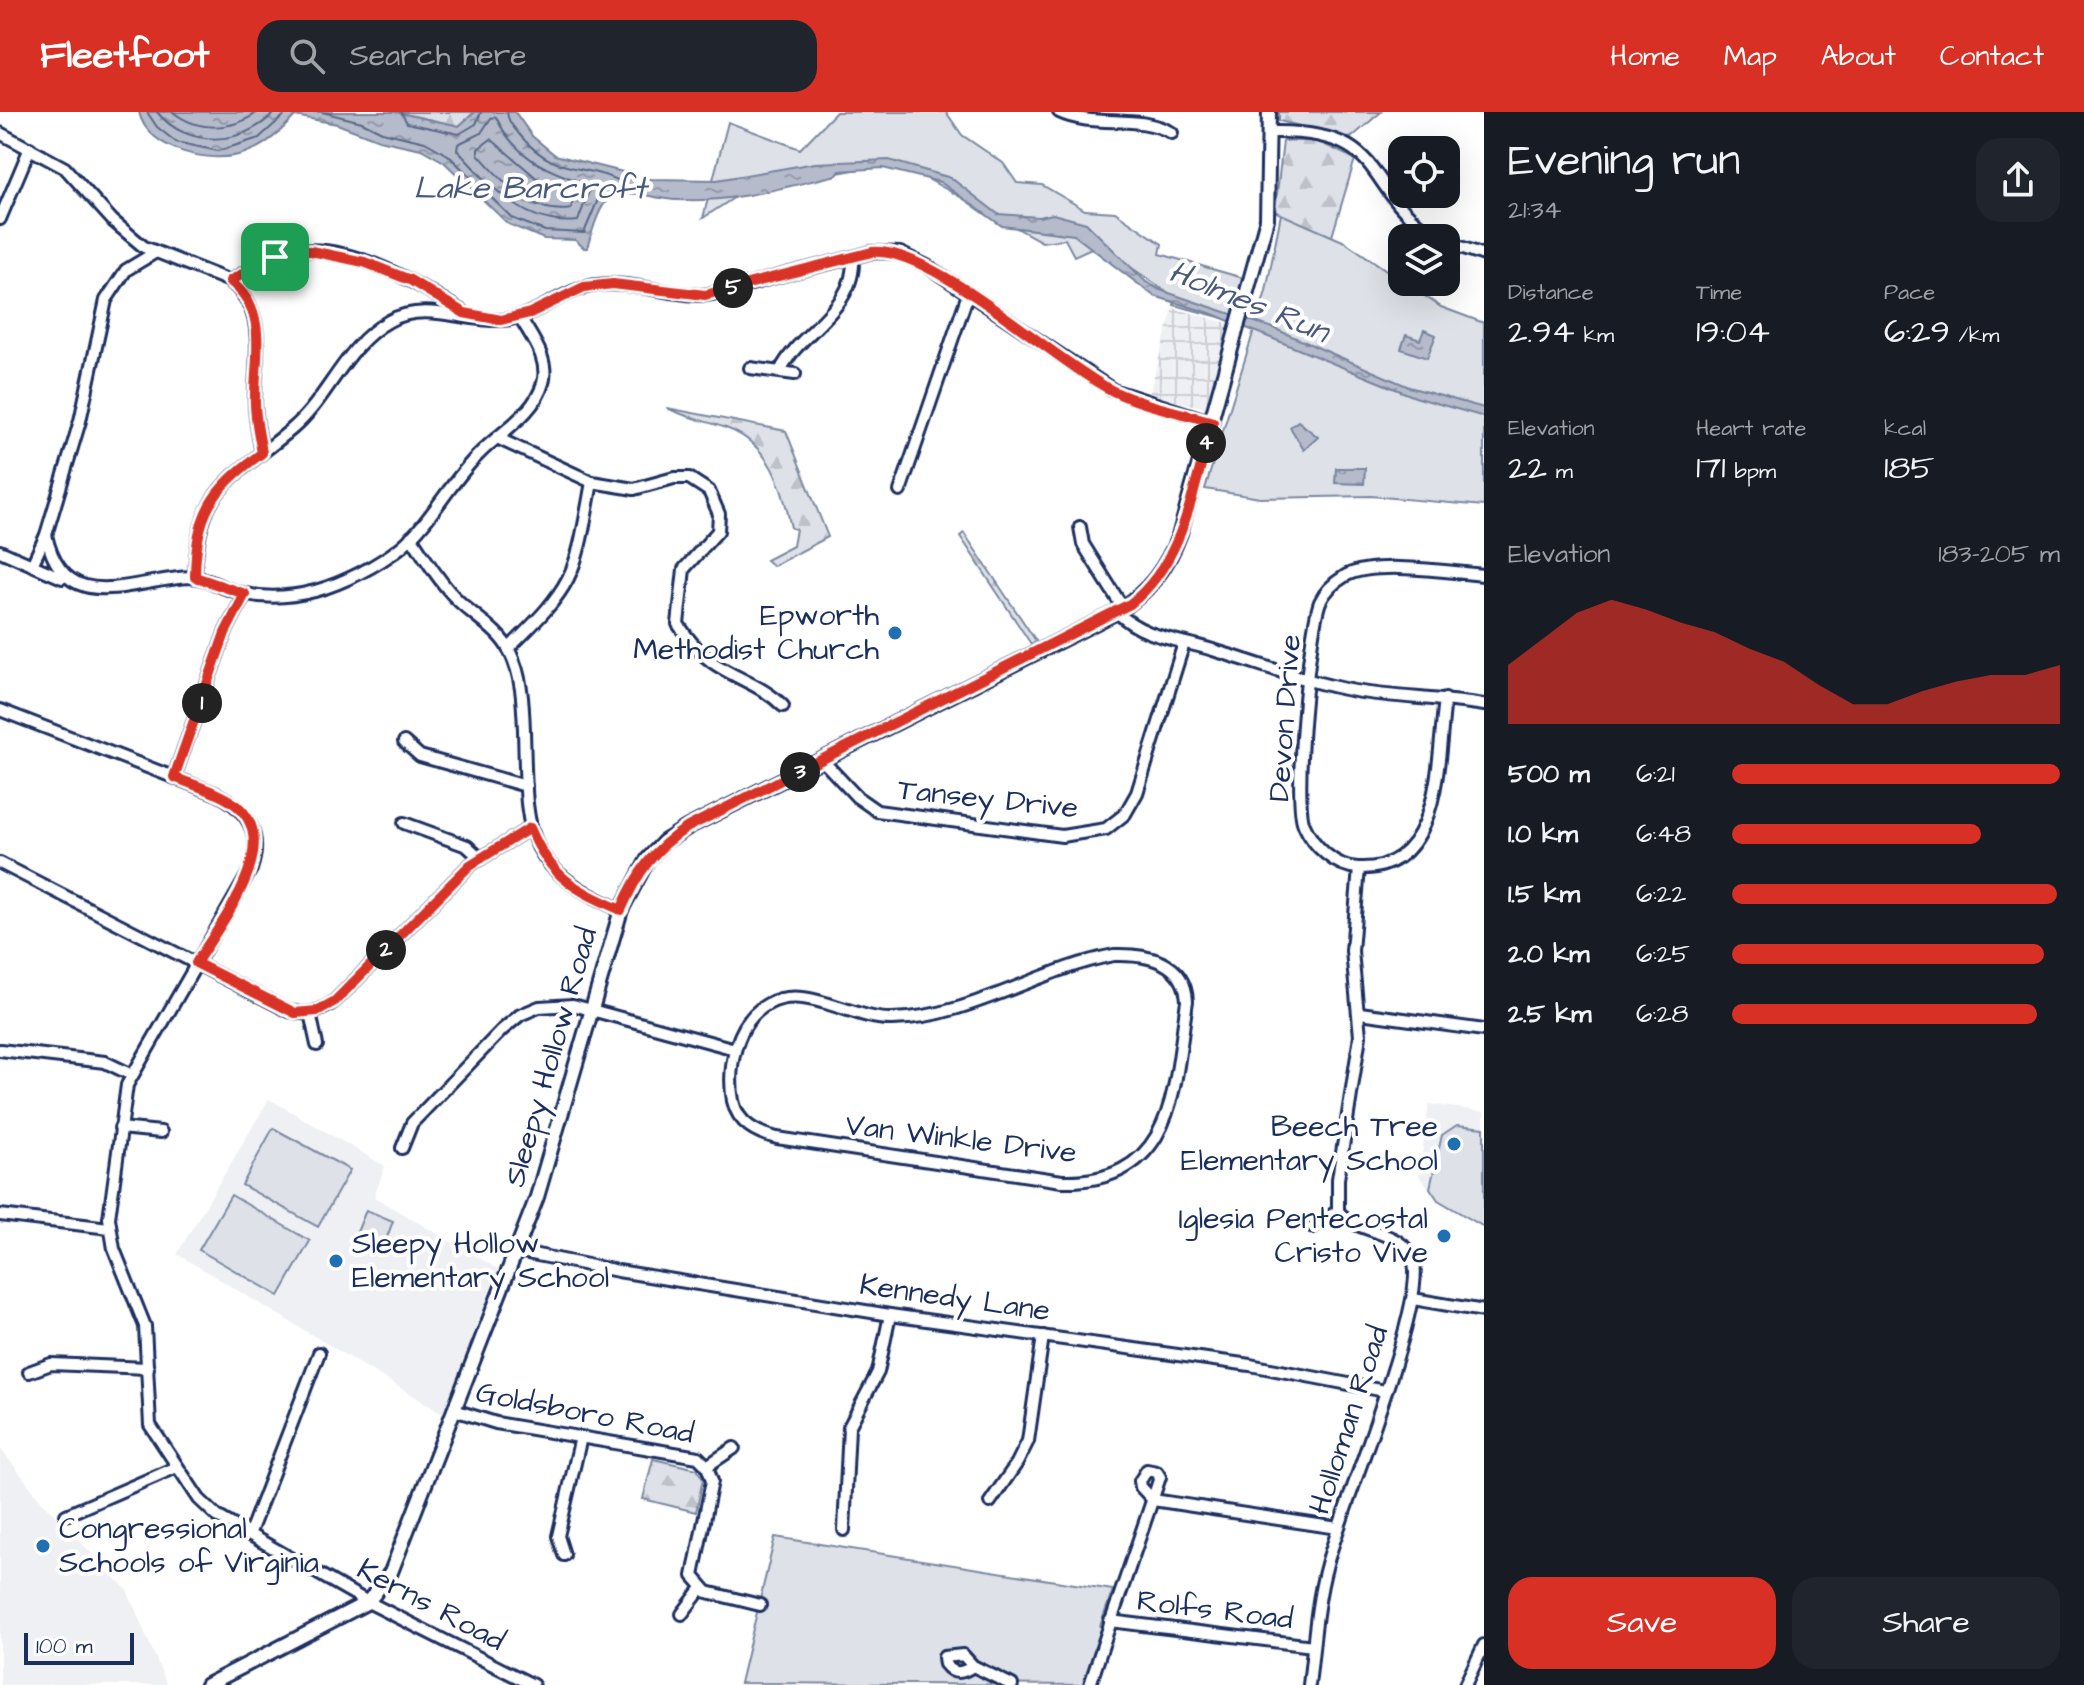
<!DOCTYPE html>
<meta charset="utf-8">
<style>
body{margin:0;font-family:"Architects Daughter",sans-serif;background:#20242c;color:#f1f3f6;height:100vh;display:flex;flex-direction:column;font-size:30px;white-space:nowrap}
*{box-sizing:border-box;margin:0}
p{font-size:26px;color:#9ea1a6}
.icon{flex:none;width:44px;height:44px;fill:none;stroke:currentColor;stroke-width:2;stroke-linecap:round;stroke-linejoin:round}
.map{position:relative;flex:1;overflow:hidden}
.drawer{display:flex;flex-direction:column;background:#171b24;width:600px}
.drawer>*{flex:none}
.controls{position:absolute;left:1388px;top:24px;display:grid;gap:16px}
.controls a{display:grid;place-items:center;width:72px;height:72px;border-radius:16px;background:#171b24;box-shadow:0 8px 32px #0002;font-size:40px}
.scale{position:absolute;left:24px;bottom:20px;width:110px;box-sizing:border-box;padding-left:8px;border:4px solid #1b2f5e;border-top:0;font-size:22px;line-height:28px;white-space:nowrap;color:#1b2f5e;-webkit-text-stroke:6px #fff;paint-order:stroke}
.pin{position:absolute;display:grid;place-items:center;width:68px;height:68px;color:#fff;margin:-34px;border-radius:16px;box-shadow:0 4px 12px #0006}
.km{position:absolute;width:40px;height:40px;margin:-20px;border-radius:50%;background:#222;color:#fff;font-size:22px;line-height:40px;text-align:center}
.round{display:grid;place-items:center;flex:none;width:84px;height:84px;border-radius:24px;background:#20242c}
.overview{display:flex;align-items:center;justify-content:space-between;height:136px;padding:0 24px}
h1{font-size:44px;font-weight:600;line-height:60px}
.stats{display:grid;grid-template-columns:repeat(3,1fr);gap:12px;height:136px;padding:8px 24px}
.stats div{display:grid;align-content:center}
.stats b{font-size:34px;font-weight:600}
.stats small{font-size:22px;font-weight:400}
.stats p{font-size:22px}
.chart{height:224px;padding:16px 24px}
.chart p{display:flex;justify-content:space-between}
.chart svg{width:100%;height:144px;margin-top:8px;fill:#d93025;opacity:.7}
.button{display:flex;gap:16px;margin-top:auto;padding:16px 24px}
.button a{flex:1;height:92px;border-radius:24px;background:#d93025;color:#fff;font-size:32px;font-weight:600;line-height:92px;text-align:center}
.button a+a{background:#20242c;color:#f1f3f6}
ul{padding:0 24px;list-style:none;font-size:26px}
li{display:grid;grid-template-columns:128px 96px 1fr;align-items:center;height:60px}
li i{height:20px;border-radius:10px;background:#d93025}
header{display:flex;align-items:center;gap:48px;box-sizing:border-box;height:112px;padding:0 40px;background:#d93025;color:#fff}
header strong{font-size:38px}
nav{display:flex;gap:44px;margin-inline-start:auto;font-size:28px}
.search{width:560px;height:72px;background:#20242c;display:flex;align-items:center;gap:20px;box-sizing:border-box;padding:0 28px;border-radius:24px;color:#9ea1a6;font-size:30px}
main{display:flex;flex:1;min-height:0}
.map>svg:first-child{display:block}
</style>
<header>
<strong>Fleetfoot</strong>
<div class="search"><svg class="icon" aria-label="search" viewBox="0 0 24 24"><circle cx="10" cy="10" r="6"/><path d="M15 15l6 6"/></svg>Search here</div>
<nav><a>Home</a><a>Map</a><a>About</a><a>Contact</a></nav>
</header>
<main>
<div class="map">
<svg width="1484" height="1573" viewBox="0 0 1484 1573">
<defs>
<pattern id="industrial-grid" width="8" height="8" patternUnits="userSpaceOnUse" patternTransform="scale(2)"><rect width="8" height="8" fill="#eff0f4"/><path d="M0 4h8M4 0v8" fill="none" stroke="#ccced4"/></pattern>
<pattern id="forest-firs" width="22" height="20" patternUnits="userSpaceOnUse" patternTransform="scale(2)"><rect width="22" height="20" fill="#dee1e7"/><path d="M5 1l3.5 6h-7zM16 11l3.5 6h-7z" fill="#bec1c9"/></pattern>
<pattern id="water-ripples" width="26" height="14" patternUnits="userSpaceOnUse" patternTransform="scale(2)"><rect width="26" height="14" fill="#b5bbca"/><path d="M2 4q2-2 4 0t4 0M15 11q2-2 4 0t4 0" fill="none" stroke="#9298a7"/></pattern>
</defs>
<rect width="100%" height="100%" fill="#fff"/>
<filter id="ink" filterUnits="userSpaceOnUse"><feTurbulence type="fractalNoise" baseFrequency=".0125" numOctaves="2"/><feDisplacementMap in="SourceGraphic" scale="16" xChannelSelector="R" yChannelSelector="G"/><feConvolveMatrix kernelMatrix="1 2 1 2 8 2 1 2 1" color-interpolation-filters="sRGB"/></filter>
<g filter="url(#ink)">
<g fill="#eff0f4">
<path d="M269 987 385 1054 374 1085 498 1157 444 1302 177 1142Z"/>
<path d="M1429 992 1484 1000V1115L1438 1088 1419 1064Z"/>
<path d="M0 1336 43 1391 127 1478 167 1573H0Z"/>
</g>
<path fill="url(#industrial-grid)" d="M1173 196 1231 212 1206 296 1149 283Z"/>
<g fill="url(#forest-firs)" stroke="#7c88a2" stroke-width="2">
<path d="M395 0H475L459 14Z"/>
<path d="M1279 0H1381L1351 26 1279 9Z"/>
<path d="M1283 29H1317L1355 47 1330 131 1275 99Z"/>
<path d="M667 296 786 319 828 425 773 454 766 448 793 434 796 417 791 416C783 375 770 332 726 316 704 308 690 307 667 296Z"/>
<path d="M964 421 1036 529 1031 532 960 424Z"/>
<path d="M653 1347 697 1357 703 1367 696 1400 643 1387Z"/>
</g>
<g fill="#dee1e7" stroke="#7c88a2" stroke-width="2">
<path d="M836 0H946L962 23 1003 51 1017 71 1042 73 1085 98 1115 100 1162 132 1160 142 1243 166 1231 208 1174 193 1176 186 1098 133 1074 144 1065 127 1042 130 897 50 746 78 703 106 728 10 800 37Z"/>
<path d="M1281 102 1345 130 1441 195 1484 211V394L1371 384 1260 386 1205 377 1266 179Z"/>
<path d="M1457 1013 1484 1016V1115L1438 1088 1430 1076 1442 1023Z"/>
<path d="M273 1016 350 1058 318 1115 242 1073Z"/>
<path d="M231 1083 310 1129 279 1184 199 1138Z"/>
<path d="M366 1098 393 1109 383 1136 355 1125Z"/>
<path d="M775 1425 1113 1478 1100 1514 1111 1516 1090 1573 740 1571Z"/>
</g>
<g fill="url(#water-ripples)" stroke="#77839f" stroke-width="2">
<path d="M139 0H395L459 14 475 0H515L532 24 555 43 651 67 717 68 815 51 889 48 951 66 998 102 1039 105 1053 102 1086 111 1146 170 1163 179 1273 216 1409 275 1484 296V305L1415 285 1210 201 1154 184 1074 123 1002 114 940 70 883 56 840 59 837 63C784 75 733 91 678 88 657 88 629 75 610 86 599 92 591 124 587 136H584L575 128 544 127 508 112 444 50 421 37 379 28 337 12 295 4C280 20 266 34 245 41 213 53 147 39 139 0Z"/>
<path d="M1424 218 1436 223 1427 246 1401 237 1406 223 1420 228Z"/>
<path d="M1298 309 1318 325 1304 338 1290 315Z"/>
<path d="M1336 356H1365L1364 372 1335 371Z"/>
</g>
<g fill="none" stroke-linecap="round" stroke-linejoin="round">
<g stroke="#596789" stroke-width="2">
<path d="M147 0 157 15 176 30 218 39 259 26 288 0"/>
<path d="M157 0C187 37 243 34 275 0"/>
<path d="M173 0C198 20 232 19 258 0"/>
<path d="M322 0 362 10 382 20 425 30 448 43 512 106 545 119 584 121 599 85 619 74 620 69C579 50 555 65 519 22 513 14 508 10 507 0"/>
<path d="M401 0 407 11 459 22 476 12 481 0"/>
<path d="M496 5C517 50 550 58 591 74L578 109C524 115 491 74 457 38L458 32 481 21 491 6Z"/>
<path d="M491 27 540 69 574 82 571 97C532 104 501 68 478 42V37Z"/>
</g>
<g stroke="#1b2f5e" stroke-width="16">
<g id="minor">
<path d="M1059 0C1095 17 1138 1 1172 21"/>
<path d="M1271 20C1395 18 1358 79 1439 126"/>
<path d="M0 21 65 56 113 109 144 135 230 169C250 158 269 144 292 140 348 129 420 172 464 201"/>
<path d="M0 107 30 36"/>
<path d="M1446 130 1484 143"/>
<path d="M230 169C268 200 255 243 255 285 254 303 259 322 262 341"/>
<path d="M750 256 795 262"/>
<path d="M780 259C801 217 856 198 853 145"/>
<path d="M497 326 592 370 634 377 674 366H689L709 379 719 402 718 419 684 457 678 512C688 527 698 540 712 550 736 567 762 573 783 594"/>
<path d="M900 379 968 182"/>
<path d="M1080 415 1083 432 1123 496"/>
<path d="M46 423C64 507 132 467 191 465 205 465 218 474 231 478 258 487 288 486 315 479 344 471 377 454 401 435 430 411 451 369 479 342 500 320 534 303 543 271 550 247 531 225 520 205"/>
<path d="M411 425C424 444 435 463 450 480 467 501 499 516 510 540 522 564 523 592 524 618 527 719 520 754 621 798"/>
<path d="M0 439 62 466"/>
<path d="M32 453 46 423 80 309 106 188 126 158 156 140"/>
<path d="M195 465C197 375 230 369 292 317 329 286 345 233 389 209 425 189 465 210 502 208 537 206 563 176 598 173 633 169 667 183 701 183 725 182 749 172 772 166 805 157 839 149 872 140L900 141 927 154 1113 278 1213 310"/>
<path d="M1117 500C1144 527 1179 527 1213 538 1260 552 1306 570 1355 579 1398 586 1441 586 1484 593"/>
<path d="M508 537C577 470 575 463 592 370"/>
<path d="M1445 587C1437 645 1443 760 1358 756 1335 755 1313 734 1304 713 1293 687 1309 519 1320 490 1325 479 1335 470 1345 464 1374 448 1450 460 1484 463"/>
<path d="M0 598 217 682C248 698 263 723 251 757L127 973 109 1106 114 1137 145 1214 150 1313 199 1387 217 1404 368 1490 533 1573"/>
<path d="M404 630 420 644 526 674"/>
<path d="M823 649 857 685 877 699 1062 724 1106 717 1125 702 1137 681 1184 531"/>
<path d="M174 665 225 521 245 482"/>
<path d="M404 711 467 734 479 745"/>
<path d="M0 751 289 899C306 904 321 900 335 889L470 753 530 716"/>
<path d="M1114 843C1147 842 1185 849 1187 889 1174 973 1177 1072 1062 1069L777 1026C757 1021 738 1012 733 989 727 956 736 909 768 892 806 871 852 908 892 907 969 906 1039 857 1114 843Z"/>
<path d="M310 901 317 933"/>
<path d="M1360 901 1484 918"/>
<path d="M0 938 105 950 132 963"/>
<path d="M120 1016 161 1020"/>
<path d="M402 1036 412 1011 502 918 520 903 539 895 573 893 735 937"/>
<path d="M1338 1099V1067L1360 924 1352 839 1359 756"/>
<path d="M0 1103 109 1116"/>
<path d="M1313 1115 1338 1099"/>
<path d="M517 1139 618 1159 890 1203 1250 1253 1385 1279"/>
<path d="M1413 1187 1484 1199"/>
<path d="M29 1260 51 1252 148 1256"/>
<path d="M454 1298 496 1311 698 1345 707 1354 712 1369 693 1464 707 1480 760 1493"/>
<path d="M707 1354 734 1336"/>
<path d="M1153 1388 1338 1416"/>
<path d="M990 1390 1017 1351 1028 1329 1043 1224"/>
<path d="M66 1403 177 1355"/>
<path d="M844 1418 849 1315 878 1260 890 1203"/>
<path d="M249 1423 319 1241"/>
<path d="M564 1443 558 1424 581 1325"/>
<path d="M682 1502 701 1477"/>
<path d="M1110 1509 1313 1534"/>
<path d="M973 1554C963 1561 954 1564 945 1552L944 1545 963 1543 973 1554 1012 1573"/>
<path d="M1090 1573C1112 1503 1137 1435 1160 1365L1157 1360 1147 1358 1140 1369 1141 1375 1153 1388"/>
<path d="M1309 1573C1314 1533 1316 1491 1327 1452 1341 1399 1429 1186 1413 1148 1401 1116 1357 1123 1338 1099"/>
<path d="M1465 1573 1484 1533"/>
</g>
</g>
<g stroke="#1b2f5e" stroke-width="18">
<path id="major" d="M207 1573 368 1490 391 1460 537 1085 621 798 648 747 664 730 688 715 1117 500C1149 480 1167 456 1180 421L1267 107 1269 0"/>
</g>
<use href="#minor" stroke="#fff" stroke-width="10"/>
<use href="#major" stroke="#fff" stroke-width="12"/>
</g>
</g>
<g fill="none" stroke-linecap="round" stroke-linejoin="round" filter="url(#ink)">
<g stroke="#fff" stroke-width="16">
<path id="route" d="M293 139H311L364 150 410 168 464 201 501 208 530 201 584 175 613 172 705 183 872 140C931 134 1054 249 1113 279 1144 294 1180 300 1213 310 1193 373 1186 448 1130 492L688 715C653 737 637 761 621 798 574 777 551 766 530 716L470 753 335 889 317 899 295 901 196 851C220 812 285 732 236 693 219 680 195 674 174 665L225 521 245 482 195 465C196 401 211 378 262 341 259 322 254 304 255 285 255 243 269 199 230 169L268 148Z"/>
</g>
<use href="#route" stroke="#d93025" stroke-width="10"/>
</g>
<g fill="#1f6fb2" stroke="#fff" stroke-width="3">
<circle cx="895" cy="521" r="8"/>
<circle cx="1454" cy="1032" r="8"/>
<circle cx="1444" cy="1124" r="8"/>
<circle cx="336" cy="1149" r="8"/>
<circle cx="43" cy="1434" r="8"/>
</g>
<g text-anchor="middle" dominant-baseline="central" stroke-width="8" stroke-linejoin="round" paint-order="stroke">
<g font-size="30" fill="#1b2f5e" stroke="#fff" text-anchor="end">
<text x="879" y="504">Epworth<tspan x="879" dy="34">Methodist Church</tspan></text>
<text x="1438" y="1015">Beech Tree<tspan x="1438" dy="34">Elementary School</tspan></text>
<text x="1428" y="1107">Iglesia Pentecostal<tspan x="1428" dy="34">Cristo Vive</tspan></text>
<text x="352" y="1132" text-anchor="start">Sleepy Hollow<tspan x="352" dy="34">Elementary School</tspan></text>
<text x="59" y="1417" text-anchor="start">Congressional<tspan x="59" dy="34">Schools of Virginia</tspan></text>
</g>
<g font-size="30" fill="#1b2f5e" stroke="#fff">
<text transform="translate(1285 606) rotate(-86)">Devon Drive</text>
<text transform="translate(988 687) rotate(6)">Tansey Drive</text>
<text transform="translate(551 945) rotate(-74)">Sleepy Hollow Road</text>
<text transform="translate(961 1027) rotate(7)">Van Winkle Drive</text>
<text transform="translate(955 1186) rotate(8)">Kennedy Lane</text>
<text transform="translate(585 1301) rotate(11)">Goldsboro Road</text>
<text transform="translate(1349 1308) rotate(-72)">Holloman Road</text>
<text transform="translate(431 1493) rotate(28)">Kerns Road</text>
<text transform="translate(1215 1498) rotate(7)">Rolfs Road</text>
</g>
<g font-size="32" font-style="italic" fill="#49597e" stroke="#fff">
<text x="530" y="76">Lake Barcroft</text>
<text transform="translate(1249 190) rotate(22)">Holmes Run</text>
</g>
</g>
</svg>
<div class="controls">
<a><svg class="icon" aria-label="locate" viewBox="0 0 24 24"><circle cx="12" cy="12" r="6"/><path d="M12 2v4M12 18v4M2 12h4M18 12h4"/></svg></a>
<a><svg class="icon" aria-label="layers" viewBox="0 0 24 24"><path d="M12 4l9 5-9 5-9-5zM3 14l9 5 9-5"/></svg></a>
</div>
<div class="scale">100 m</div>
<div class="pin" style="left:275px;top:145px;background:#1e9e55"><svg class="icon" aria-label="arrive" viewBox="0 0 24 24"><path d="M6 21V4h12l-3 4 3 4H6"/></svg></div>
<b class="km" style="left:202px;top:591px">1</b>
<b class="km" style="left:386px;top:838px">2</b>
<b class="km" style="left:800px;top:660px">3</b>
<b class="km" style="left:1206px;top:331px">4</b>
<b class="km" style="left:733px;top:176px">5</b>
</div>
<section class="drawer">
<div class="overview"><div><h1>Evening run</h1><p>21:34</p></div><a class="round"><svg class="icon" aria-label="share" viewBox="0 0 24 24"><path d="M12 15V3M7 8l5-5 5 5M5 13v7h14v-7"/></svg></a></div>
<div class="stats">
<div><p>Distance</p><b>2.94<small> km</small></b></div>
<div><p>Time</p><b>19:04</b></div>
<div><p>Pace</p><b>6:29<small> /km</small></b></div>
</div>
<div class="stats">
<div><p>Elevation</p><b>22<small> m</small></b></div>
<div><p>Heart rate</p><b>171<small> bpm</small></b></div>
<div><p>kcal</p><b>185</b></div>
</div>
<div class="chart"><p><span>Elevation</span>183–205 m</p>
<svg viewBox="0 0 160 44" preserveAspectRatio="none"><path d="M0 44V26L10 18L20 10L30 6L40 9L50 13L60 16L70 21L80 25L90 32L100 38L110 38L120 34L130 31L140 29L150 29L160 26V44z"/></svg>
</div>
<ul>
<li><b>500 m</b>6:21<i style="width:100%"></i></li>
<li><b>1.0 km</b>6:48<i style="width:76%"></i></li>
<li><b>1.5 km</b>6:22<i style="width:99%"></i></li>
<li><b>2.0 km</b>6:25<i style="width:95%"></i></li>
<li><b>2.5 km</b>6:28<i style="width:93%"></i></li>
</ul>
<div class="button"><a>Save</a><a>Share</a></div>
</section>
</main>
